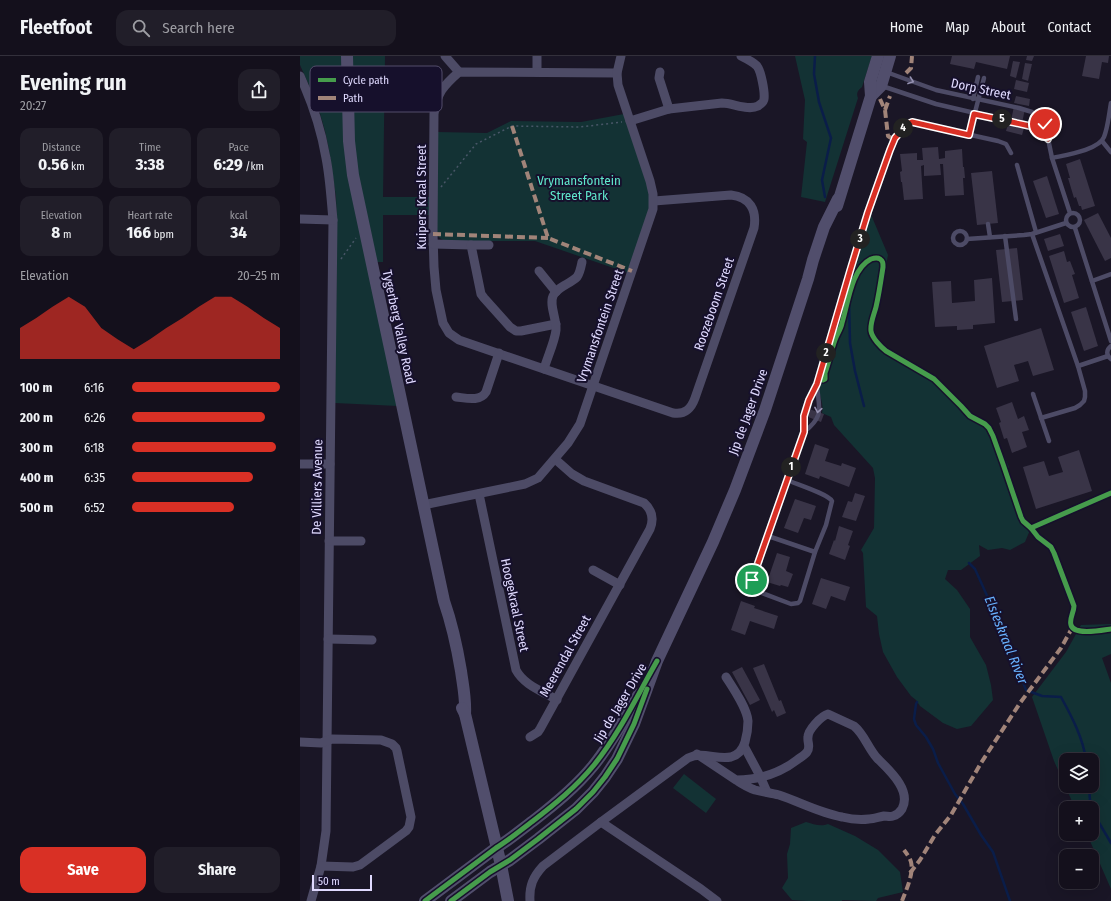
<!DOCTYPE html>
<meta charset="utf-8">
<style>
body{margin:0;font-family:"Fira Sans Condensed",sans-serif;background:#211e29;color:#f1f3f6;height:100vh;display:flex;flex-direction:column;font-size:15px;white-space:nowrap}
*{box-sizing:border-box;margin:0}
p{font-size:13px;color:#9d9da3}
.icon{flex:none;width:22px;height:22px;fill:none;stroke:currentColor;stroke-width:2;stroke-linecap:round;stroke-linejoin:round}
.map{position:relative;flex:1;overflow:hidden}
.drawer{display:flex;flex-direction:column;background:#14101c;width:300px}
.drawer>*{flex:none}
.buttons{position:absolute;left:759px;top:697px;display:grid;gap:8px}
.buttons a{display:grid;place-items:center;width:40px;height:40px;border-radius:8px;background:#14101c;box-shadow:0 4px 16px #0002,0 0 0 1px #33303b;font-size:20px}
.scale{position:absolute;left:12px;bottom:10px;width:60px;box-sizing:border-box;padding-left:4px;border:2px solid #e0daff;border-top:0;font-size:11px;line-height:14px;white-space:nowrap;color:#e0daff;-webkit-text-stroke:3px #16102c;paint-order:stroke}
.pin{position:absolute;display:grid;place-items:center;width:34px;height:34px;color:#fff;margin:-17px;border:2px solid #fff;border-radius:50%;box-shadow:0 1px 4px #0007}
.km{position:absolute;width:20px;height:20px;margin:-10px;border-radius:50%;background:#222;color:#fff;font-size:11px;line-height:20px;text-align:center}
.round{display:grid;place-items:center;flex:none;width:42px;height:42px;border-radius:12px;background:#211e29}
.headline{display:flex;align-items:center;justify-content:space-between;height:68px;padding:0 20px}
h1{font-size:22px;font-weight:700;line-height:30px}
.metrics{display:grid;grid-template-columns:repeat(3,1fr);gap:6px;height:68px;padding:4px 20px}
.metrics div{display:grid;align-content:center;border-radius:10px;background:#211e29;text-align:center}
.metrics b{font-size:17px;font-weight:700}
.metrics small{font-size:11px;font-weight:400}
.metrics p{font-size:11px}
.chart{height:112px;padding:8px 20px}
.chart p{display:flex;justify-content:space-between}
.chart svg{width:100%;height:72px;margin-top:4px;fill:#d93025;opacity:.7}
.primary-button{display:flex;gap:8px;margin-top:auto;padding:8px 20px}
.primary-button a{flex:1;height:46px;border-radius:12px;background:#d93025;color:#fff;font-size:16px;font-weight:700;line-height:46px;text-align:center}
.primary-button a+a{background:#211e29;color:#f1f3f6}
ul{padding:0 20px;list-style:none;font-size:13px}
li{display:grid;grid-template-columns:64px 48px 1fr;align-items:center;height:30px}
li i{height:10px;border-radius:5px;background:#d93025}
header{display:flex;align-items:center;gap:24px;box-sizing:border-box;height:56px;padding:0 20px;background:#14101c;border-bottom:1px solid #33303b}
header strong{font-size:19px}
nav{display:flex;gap:22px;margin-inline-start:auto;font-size:14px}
.search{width:280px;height:36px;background:#211e29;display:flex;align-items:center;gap:10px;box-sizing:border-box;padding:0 14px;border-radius:12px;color:#9d9da3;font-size:15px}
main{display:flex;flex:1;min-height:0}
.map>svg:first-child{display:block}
</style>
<header>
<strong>Fleetfoot</strong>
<div class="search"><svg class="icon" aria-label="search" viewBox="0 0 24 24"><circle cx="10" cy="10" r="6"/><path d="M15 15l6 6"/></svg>Search here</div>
<nav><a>Home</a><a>Map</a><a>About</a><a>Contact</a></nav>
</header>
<main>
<section class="drawer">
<div class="headline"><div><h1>Evening run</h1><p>20:27</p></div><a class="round"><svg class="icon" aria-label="share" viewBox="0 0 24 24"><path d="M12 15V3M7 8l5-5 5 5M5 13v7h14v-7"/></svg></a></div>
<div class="metrics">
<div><p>Distance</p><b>0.56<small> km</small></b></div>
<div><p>Time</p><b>3:38</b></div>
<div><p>Pace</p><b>6:29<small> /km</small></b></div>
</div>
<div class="metrics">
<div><p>Elevation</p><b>8<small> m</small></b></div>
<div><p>Heart rate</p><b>166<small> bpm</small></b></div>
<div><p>kcal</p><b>34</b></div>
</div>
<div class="chart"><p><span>Elevation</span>20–25 m</p>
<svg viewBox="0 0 160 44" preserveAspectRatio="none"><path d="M0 44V25L10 19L20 12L30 6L40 12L50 25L60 32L70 38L80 32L90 25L100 19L110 12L120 6L130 6L140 12L150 19L160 25V44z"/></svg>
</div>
<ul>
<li><b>100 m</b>6:16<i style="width:100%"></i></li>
<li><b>200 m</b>6:26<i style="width:90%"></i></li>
<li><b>300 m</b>6:18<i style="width:97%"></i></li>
<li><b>400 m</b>6:35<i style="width:82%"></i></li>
<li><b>500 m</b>6:52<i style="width:69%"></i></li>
</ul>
<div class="primary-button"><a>Save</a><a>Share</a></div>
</section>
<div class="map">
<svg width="811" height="845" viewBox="0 0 811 845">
<rect width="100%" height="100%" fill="#1a1626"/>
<g fill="#133234" fill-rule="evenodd">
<path d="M0 0H43L45 80 98 350 35 347 37 171 36 141 29 94 25 75 17 47 0 9Z"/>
<path d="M51 0H85L83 141H130L129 159H83V206H77L55 106Z"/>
<path d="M495 0H572L562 31C558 34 556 37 558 42L525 146 501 141 507 86 503 83 505 44Z"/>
<path d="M324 58 349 134V153L328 217 235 185H147C142 184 139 182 137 178V76L187 77 211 65 281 66Z"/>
<path d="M571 160 572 161 588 199 574 274 580 285 587 293 641 325 671 358 690 369 709 411 706 416 708 426 722 457 724 465 730 474 725 486 710 494 702 492 688 494 679 489 680 500 661 514H648L645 523 657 534 670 553V581L686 609 691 629 693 644 671 670 657 673 643 667 620 650 616 644 611 640 597 621 583 596 579 578 577 560 566 551 563 497 561 494 574 472 575 422 573 412 534 369 531 361 522 357C524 348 520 342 519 334Z"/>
<path d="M811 568V598L802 602 811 627V833L787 778H792V752H775L754 705 732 641 766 596 781 569ZM766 704H792V730H766Z"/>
<path d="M384 718 416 743 406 757 373 732Z"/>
<path d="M506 766C513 768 521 771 528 768L555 780 578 794 600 816 603 836 578 842 576 845 542 844V845H508L492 844 482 832 488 822 487 798 490 788 491 772Z"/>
</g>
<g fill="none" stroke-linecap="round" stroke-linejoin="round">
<g stroke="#0a1d49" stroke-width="2.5">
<path d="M515 0 514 18 519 46 531 82 522 124 525 141"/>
<path d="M549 246 550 287 555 315 564 350"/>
<path d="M669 507 675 513 698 564 726 634 742 640 761 641C772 661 783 682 786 704"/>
<path d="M617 646 616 648 614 663 616 669 626 681 633 693 638 707 655 738 663 748 681 779 693 796 710 845"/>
<path d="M789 730 790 745 798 765 811 787"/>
</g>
</g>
<g fill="#393447">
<path d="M652 0H710L707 13 676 6 674 13 650 8Z"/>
<path d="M727 0H734L732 5 726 4Z"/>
<path d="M786 0H809L808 7 802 6 799 23 782 20Z"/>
<path d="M713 5 720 6 716 22 710 20Z"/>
<path d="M725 7 732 8 728 25 722 23Z"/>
<path d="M716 24 729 27 727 36 714 33Z"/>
<path d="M716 40 730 43 729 50 714 47Z"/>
<path d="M714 50 725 53 722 67 711 65Z"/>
<path d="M708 68 724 72 722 79 706 75Z"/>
<path d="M638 91 639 103 645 102V95L662 93 663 111H664L665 122H663L664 139 645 140 643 108H640L641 119 624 120V109L621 110 623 143 604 144 602 126H601L600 116 602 115 600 98 617 97V104H623L622 92Z"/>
<path d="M780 103 795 150 782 154 781 150H779L776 141 774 142 768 122H770L766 108Z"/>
<path d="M692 115 698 167 677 169 671 117Z"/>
<path d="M747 120 759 158 746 162 733 125Z"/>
<path d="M798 157 811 182V202L805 205 784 164Z"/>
<path d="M760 178 764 190 748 195 744 183Z"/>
<path d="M717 192 723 244 702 246 696 194Z"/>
<path d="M764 195 767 206 770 205 775 218 772 219 779 242 764 247 749 200Z"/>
<path d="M692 222 695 267 673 269V273L657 274V270L635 271 632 226 651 225 652 247 675 245 674 224Z"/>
<path d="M786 251 798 290 784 295 771 256Z"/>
<path d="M741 272 754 314 733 320 728 305 714 309 719 325 697 332 684 290Z"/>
<path d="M712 346 718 363 724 360 729 374 722 376 727 391 712 397 707 382 704 383 699 367 701 366 696 352Z"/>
<path d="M506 352 524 358 521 366 503 359Z"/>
<path d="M515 388 529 393 525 405 541 410 542 407 556 412 549 431 520 420 519 423 505 418Z"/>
<path d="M779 394 792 435 736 453 723 411 744 405 749 420 763 416 758 401Z"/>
<path d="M555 437 565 440 556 465 542 461 548 445 552 446Z"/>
<path d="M495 443 516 450 511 464 504 462 498 477 484 472Z"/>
<path d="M539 470 553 475 548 489 550 490 545 504 529 498 534 484 535 485Z"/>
<path d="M477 497 490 501 486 515 493 518 488 531 481 529 480 530 467 526Z"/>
<path d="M521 522 550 531 545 545 531 540 526 553 512 548Z"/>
<path d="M441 545 455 550 454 552 478 560 474 573 450 565 445 579 431 574Z"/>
<path d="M464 608 479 645 481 644 486 657 477 661 474 654 472 656 453 612Z"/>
<path d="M442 611 460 644 450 649 432 616Z"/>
</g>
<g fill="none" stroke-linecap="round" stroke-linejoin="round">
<g stroke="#485667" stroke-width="1.5" stroke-dasharray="2 3" stroke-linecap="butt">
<path d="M141 131 176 88 212 70 280 71 322 66"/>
<path d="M41 203 56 182"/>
</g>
<g stroke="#4d4b66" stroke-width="4.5">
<path d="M586 16 636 34 719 52 732 56 737 59 745 68 752 102 770 157"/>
<path d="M582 30 636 48 731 70 737 73 748 83"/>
<path d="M673 43 678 21"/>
<path d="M669 79 684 22"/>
<path d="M802 85 811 96"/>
<path d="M752 102C765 99 799 94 804 81 808 71 809 58 811 47"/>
<path d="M717 109 736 176"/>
<circle cx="773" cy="164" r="7"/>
<path d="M688 168 690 181"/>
<path d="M775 172 811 285"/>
<circle cx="660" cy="182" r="7"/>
<path d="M732 178 778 310 785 335V341L784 345 780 349 775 352 741 362"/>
<path d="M705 180 716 263"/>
<path d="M667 183 724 179 732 178 766 167"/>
<path d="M792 225 811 218"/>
<path d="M811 290C806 294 806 299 811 303"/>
<path d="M778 310 808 300"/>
<path d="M733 338 749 385"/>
<path d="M504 376C526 359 518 351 517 328"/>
<path d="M487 424C496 428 528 438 532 445L526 469 515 496 500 545 498 547 491 548 454 534 452 532V524L504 376V360L506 353 513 336 517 328C540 250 563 172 590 94 595 83 600 72 612 66L698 85 706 88 711 97"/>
<path d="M468 480 515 496"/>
</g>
<g stroke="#4d4b66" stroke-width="9">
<path d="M145 0 159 16"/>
<path d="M237 16V0"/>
<path d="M360 16 359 22 369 53"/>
<path d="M317 17 159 16C143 30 137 37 134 58L133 178 134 211 136 234 143 267 149 277 159 284 373 357C385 359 391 353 395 342L454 172C457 154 450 141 431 139L354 145"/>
<path d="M0 20C12 46 21 73 26 102 30 122 31 143 33 164L26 775 21 810 11 845"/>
<path d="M330 65 369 53 422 47C433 47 448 55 458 50 461 48 464 46 464 43 465 36 461 15 457 10 453 6 447 3 441 0"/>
<path d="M0 163 33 164"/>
<path d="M133 188 171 189 181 238 184 242 210 271 216 275H221L256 268"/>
<path d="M171 189H189"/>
<path d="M239 215 256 236"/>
<path d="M244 313C247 302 255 285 256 274 257 264 249 249 253 240 257 231 270 228 277 221 280 217 281 211 282 206"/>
<path d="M156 341C166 342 180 346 186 336L199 297"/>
<path d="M0 408H30"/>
<path d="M179 438 216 614C224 629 242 635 257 644"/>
<path d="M123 449 225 428 238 422 268 387 280 368 353 153V138L350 125 318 29 317 17 321 0"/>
<path d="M29 485H61"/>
<path d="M293 514 320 529"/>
<path d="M28 583 72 584"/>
<path d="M230 681 238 676 240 673 350 473C354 463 352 454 344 447L284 425 272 418 255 403"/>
<path d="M0 686 21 687 32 683 81 684 92 688 96 692 97 695 111 761 109 771 106 775 60 809 53 811 21 810"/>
<path d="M444 690 460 720 467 736"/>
<path d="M397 698 436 724C442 728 449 732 455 734 463 736 471 737 479 739 500 746 520 757 542 761 550 763 561 764 569 763 574 763 579 761 584 760 587 760 590 761 593 760 597 759 600 756 602 753 612 734 589 714 577 702 568 692 564 678 554 670L528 658C521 660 508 674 508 681 507 686 511 691 507 696 505 699 501 701 497 704 480 717 458 724 436 724"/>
<path d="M301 766 401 833 417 845"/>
<path d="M230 845C229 830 233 821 243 810L301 766 388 702C403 695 416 704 431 701 438 699 443 693 445 686 447 679 448 672 448 665 447 652 433 632 426 621"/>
</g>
<g stroke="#514e6c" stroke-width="12">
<path d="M47 0 49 85 53 119 144 545C152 568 157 591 161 615 163 630 166 643 165 658"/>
<path d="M571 40 581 30 590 0"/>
<path d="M537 150 571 40 570 26 578 0"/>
<path d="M162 652 165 658 201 809 208 845"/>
<path d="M125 845 196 792C209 784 221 774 233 765 255 748 276 731 293 710 311 688 325 662 339 638"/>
<path d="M151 845 190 816 210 804 238 783 276 753 293 736 305 721 317 703 334 668 357 605 413 486 435 434 465 354 508 223 513 204 524 171 538 143"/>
</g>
<g stroke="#a18479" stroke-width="4" stroke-dasharray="8 4" stroke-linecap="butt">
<path d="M606 17 611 12 612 0"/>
<path d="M580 43 585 54 588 80 591 82"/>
<path d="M585 54 590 40"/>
<path d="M212 70 248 182 332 215"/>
<path d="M133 178 248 182"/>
<path d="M610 817 620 804 635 779 651 759 681 707 720 647 761 592 772 572"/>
<path d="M602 845C606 834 614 818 611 806 610 802 607 798 604 794"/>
</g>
<g stroke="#16102c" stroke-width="8">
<g id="cycleway">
<path d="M519 323 523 324 525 323V317C529 306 531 295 535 284 537 278 541 273 542 267 548 248 551 213 571 203 574 202 577 201 580 203 583 205 583 207 583 211 581 224 579 238 576 251 574 259 570 267 571 275 572 282 581 291 586 295L634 323 661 350 670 360 685 368 689 372 693 380 703 408 721 461 723 465 731 472 738 481 751 491 754 497 774 550C774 556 769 563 771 569 774 580 803 574 811 573"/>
<path d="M731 472 811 437"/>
<path d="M125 845 196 792C209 784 221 774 233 765 255 748 276 731 294 709 319 678 337 640 357 605"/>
<path d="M151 845 190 816 210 804 238 783 276 753 293 736 305 721 317 703 334 668 347 633"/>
</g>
</g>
<use href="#cycleway" stroke="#469c4c" stroke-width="5"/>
</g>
<defs><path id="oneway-chevron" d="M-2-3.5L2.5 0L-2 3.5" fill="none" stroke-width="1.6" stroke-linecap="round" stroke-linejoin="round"/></defs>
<g stroke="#9692b2">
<use href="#oneway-chevron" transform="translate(611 25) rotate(20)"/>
<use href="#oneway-chevron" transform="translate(518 354) rotate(100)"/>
</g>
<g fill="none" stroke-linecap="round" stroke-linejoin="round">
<g stroke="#fff" stroke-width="8">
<path id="route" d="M452 524 504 376V360L509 344 517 328 550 215 568 156 590 94 595 82 602 74 606 69 612 66 669 79 674 58 730 70 737 73 748 83 745 68"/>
</g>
<use href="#route" stroke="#d93025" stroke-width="5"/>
</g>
<g text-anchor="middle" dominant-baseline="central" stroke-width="4" stroke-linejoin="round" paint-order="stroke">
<g font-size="13" fill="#e0daff" stroke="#16102c">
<text transform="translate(681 33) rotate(12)">Dorp Street</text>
<text transform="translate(121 141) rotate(-90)">Kuipers Kraal Street</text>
<text transform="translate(414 248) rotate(-71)">Roozeboom Street</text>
<text transform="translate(300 270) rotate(-71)">Vrymansfontein Street</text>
<text transform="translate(99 271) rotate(78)">Tygerberg Valley Road</text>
<text transform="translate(448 356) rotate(-70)">Jip de Jager Drive</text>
<text transform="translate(17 431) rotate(-89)">De Villiers Avenue</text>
<text transform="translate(215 549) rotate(78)">Hoogekraal Street</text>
<text transform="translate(265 600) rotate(-61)">Meerendal Street</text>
<text transform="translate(320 647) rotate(-59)">Jip de Jager Drive</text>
</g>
<g font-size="13" fill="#5fe7cb" stroke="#16102c">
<text x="279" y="124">Vrymansfontein<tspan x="279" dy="15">Street Park</tspan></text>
</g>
<g font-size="14" font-style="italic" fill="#68b2ff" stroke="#16102c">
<text transform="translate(706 584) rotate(68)">Elsieskraal River</text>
</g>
</g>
<rect x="10" y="10" width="132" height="46" rx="6" fill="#16102c" stroke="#534d6b" stroke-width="1"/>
<rect x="18" y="22" width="18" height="4" fill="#469c4c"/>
<rect x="18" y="40" width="18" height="4" fill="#a18479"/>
<g font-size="11" fill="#e0daff">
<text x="43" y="28">Cycle path</text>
<text x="43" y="46">Path</text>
</g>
</svg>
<div class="buttons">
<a><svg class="icon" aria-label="layers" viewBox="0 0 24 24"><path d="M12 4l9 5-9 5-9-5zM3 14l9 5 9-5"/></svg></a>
<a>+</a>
<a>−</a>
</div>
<div class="scale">50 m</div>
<div class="pin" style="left:452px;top:524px;background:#1e9e55"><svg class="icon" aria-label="arrive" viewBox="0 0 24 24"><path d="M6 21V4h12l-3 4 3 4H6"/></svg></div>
<div class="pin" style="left:745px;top:68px;background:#d93025"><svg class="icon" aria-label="check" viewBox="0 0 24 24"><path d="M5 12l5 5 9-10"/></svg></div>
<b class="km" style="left:491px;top:411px">1</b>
<b class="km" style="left:526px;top:297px">2</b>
<b class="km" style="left:560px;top:183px">3</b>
<b class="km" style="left:603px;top:72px">4</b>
<b class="km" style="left:702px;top:63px">5</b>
</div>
</main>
